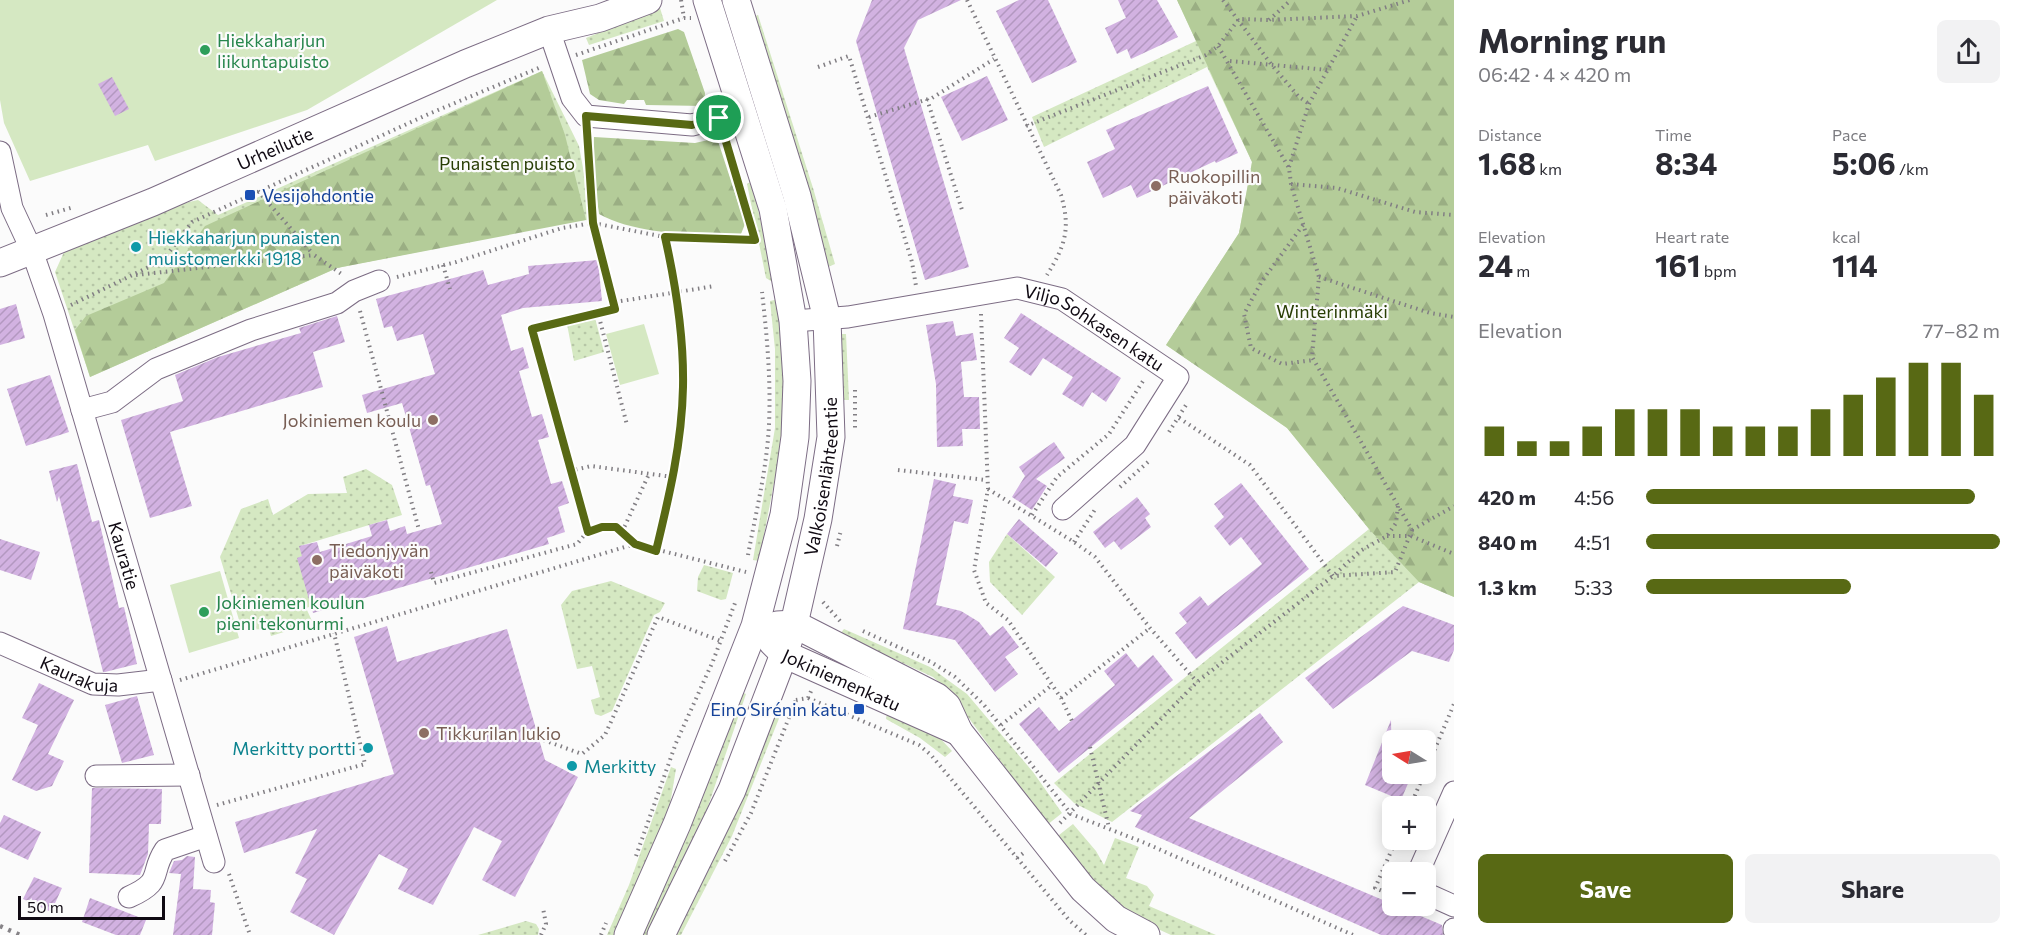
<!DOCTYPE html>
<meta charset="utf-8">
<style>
body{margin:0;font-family:Commissioner,sans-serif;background:#f2f2f3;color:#2b2b33;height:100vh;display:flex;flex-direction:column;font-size:22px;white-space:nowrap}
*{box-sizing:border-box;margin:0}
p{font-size:20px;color:#7c7c81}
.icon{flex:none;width:33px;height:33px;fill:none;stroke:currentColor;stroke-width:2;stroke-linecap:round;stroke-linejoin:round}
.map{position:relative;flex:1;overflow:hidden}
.panel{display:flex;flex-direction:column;background:#fff;width:570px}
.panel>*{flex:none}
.needle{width:39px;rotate:281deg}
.tools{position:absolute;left:1382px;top:730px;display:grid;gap:12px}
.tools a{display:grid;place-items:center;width:54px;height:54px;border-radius:9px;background:#fff;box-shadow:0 3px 15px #0003;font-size:30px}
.scale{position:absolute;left:18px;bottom:15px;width:147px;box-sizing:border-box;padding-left:6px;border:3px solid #0f0912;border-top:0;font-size:16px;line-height:21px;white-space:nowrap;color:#0f0912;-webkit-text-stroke:4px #fbfbfb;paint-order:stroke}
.pin{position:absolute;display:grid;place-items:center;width:51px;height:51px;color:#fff;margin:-26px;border:3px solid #fff;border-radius:50%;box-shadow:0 2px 6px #0007}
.round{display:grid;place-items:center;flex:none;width:63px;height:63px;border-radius:9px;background:#f2f2f3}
.overview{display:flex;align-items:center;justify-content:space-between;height:102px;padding:0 24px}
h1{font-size:33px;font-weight:700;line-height:45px}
.figures{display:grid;grid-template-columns:repeat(3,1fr);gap:9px;height:102px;padding:6px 24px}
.figures div{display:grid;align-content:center}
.figures b{font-size:30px;font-weight:700}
.figures small{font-size:16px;font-weight:400}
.figures p{font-size:16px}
.chart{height:168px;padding:12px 24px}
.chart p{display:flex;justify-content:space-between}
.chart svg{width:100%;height:108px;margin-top:6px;stroke:#586914;stroke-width:6}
.primary-button{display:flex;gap:12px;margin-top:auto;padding:12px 24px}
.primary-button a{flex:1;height:69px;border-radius:9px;background:#586914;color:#fff;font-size:24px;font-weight:700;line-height:69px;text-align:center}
.primary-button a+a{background:#f2f2f3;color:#2b2b33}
ul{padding:0 24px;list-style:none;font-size:20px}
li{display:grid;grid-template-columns:96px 72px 1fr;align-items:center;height:45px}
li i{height:15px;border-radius:8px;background:#586914}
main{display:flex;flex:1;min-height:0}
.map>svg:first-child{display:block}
</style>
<main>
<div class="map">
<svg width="1454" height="935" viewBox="0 0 1454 935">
<defs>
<pattern id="grass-dots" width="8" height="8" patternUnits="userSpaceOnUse" patternTransform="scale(1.5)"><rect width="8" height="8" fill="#d5e8c2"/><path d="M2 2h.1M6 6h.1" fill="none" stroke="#b6c6a6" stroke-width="1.8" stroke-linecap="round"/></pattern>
<pattern id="forest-firs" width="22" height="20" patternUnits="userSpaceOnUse" patternTransform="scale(1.5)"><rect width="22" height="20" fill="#b4cc99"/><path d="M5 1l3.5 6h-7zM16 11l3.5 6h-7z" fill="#9aae83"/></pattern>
<pattern id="building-hatch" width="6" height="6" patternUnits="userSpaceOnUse" patternTransform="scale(1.5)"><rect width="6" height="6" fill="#d2b2e1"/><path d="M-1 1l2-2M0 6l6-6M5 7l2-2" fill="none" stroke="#b398c0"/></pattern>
</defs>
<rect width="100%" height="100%" fill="#fbfbfb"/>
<g fill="url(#grass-dots)">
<path d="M1177 0H1454V597L1419 582 1112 822 1074 803 1054 783 1369 529 1287 428 1166 345 1239 233 1252 162 1207 67 1044 147 1032 117 1196 41Z"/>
<path d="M660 8 664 21 589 45 586 38Z"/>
<path d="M758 15 813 188 835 264 828 267 751 18Z"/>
<path d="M542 71 579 146 593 223 586 220 569 222 337 268 90 377 55 272 64 252 162 208 198 200 218 215Z"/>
<path d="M752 181 774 283 766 278 747 184Z"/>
<path d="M779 299 785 382 782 441 759 561 753 560 775 428V349L770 301Z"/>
<path d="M595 318 604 352 574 361 567 324Z"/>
<path d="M841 334H846L849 400H843Z"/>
<path d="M366 469 392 485 402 515 300 546 302 556 298 558 312 606 306 608 313 623 271 636 269 629 242 630 220 557 241 509 268 499 273 515 308 494 347 493 343 477Z"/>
<path d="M1007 534 1055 577 1022 615 990 582 989 562Z"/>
<path d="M704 565 733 573 726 599 721 600 697 591 698 577Z"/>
<path d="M611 581 665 603 660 612 654 615 612 711 601 716 595 714 591 700 600 697 592 666 577 669 561 605 572 591Z"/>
<path d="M844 629 930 667 967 694 1033 772 1062 813 1047 825 949 691 933 677 840 634Z"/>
<path d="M739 691 746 694 701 827 648 935H643Z"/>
<path d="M776 709 782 711 732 836 681 935H674Z"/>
<path d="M887 714 936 734 952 751 945 757 920 738 886 719Z"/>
<path d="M671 767 676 769 668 816 614 935H607L629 885Z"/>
<path d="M1073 824 1096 851 1104 865 1115 838 1139 847 1126 878 1147 886 1154 895 1149 906 1216 935H1171L1127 915 1054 839Z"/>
<path d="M526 921 536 924 539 929 538 935H478Z"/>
</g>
<g fill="url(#forest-firs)">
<path d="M1177 0H1454V597L1419 582 1369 529 1287 428 1166 345 1239 233 1252 162Z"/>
<path d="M678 29 684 32 705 93 704 106 646 105 644 100H627L624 104 599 100 590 94 582 60Z"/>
<path d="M542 71 565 135 586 220 337 268 90 377 75 330 86 316 164 283 205 226Z"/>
<path d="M594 137 695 143 717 138 745 224 741 234C699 235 636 235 599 214L592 162Z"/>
</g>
<g fill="#d5e8c2">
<path d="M0 0H497L307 110 155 161 148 145 30 181 4 123 0 100Z"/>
<path d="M644 324 659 374 620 385 606 334Z"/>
<path d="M220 571 239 638 189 653 170 585Z"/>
</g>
<g fill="url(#building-hatch)">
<path d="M872 0H961L918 20 904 48 969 267 925 280 856 41Z"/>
<path d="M1019 0H1048L1077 62 1032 83 996 11Z"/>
<path d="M1118 0H1157L1178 37 1131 59 1127 49 1117 54 1105 28 1126 18Z"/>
<path d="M987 76 1008 120 962 141 941 97Z"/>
<path d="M112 77 129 109 115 116 98 84Z"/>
<path d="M1208 86 1238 153 1216 163 1215 161 1137 198 1131 185 1103 198 1087 162 1115 149 1106 130Z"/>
<path d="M598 260 602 301 523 308 501 315 511 351 523 347 529 368 519 371 532 417 542 414 549 437 538 440 551 484 562 481 569 503 558 507 565 532 547 538 549 544 313 613 297 558 302 556 299 546 317 542 320 552 372 536 369 525 387 520 390 531 405 526 407 534 442 524 430 485 426 486 402 403 367 413 362 395 435 374 423 334 397 341 392 326 384 328 376 299 483 270 488 285 529 274 528 266Z"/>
<path d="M16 304 25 338 0 345V309Z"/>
<path d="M1021 313 1121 378 1106 402 1092 392 1083 407 1062 394 1073 377 1043 358 1031 376 1009 362 1019 348 1004 338Z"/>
<path d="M337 316 345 342 313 352 323 387 170 432 192 506 150 518 121 420 183 401 175 375 218 357 301 333 299 328Z"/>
<path d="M953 321 956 336 973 333 977 360 961 362 964 397H979L980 429H962L963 446 937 447 936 384 926 325Z"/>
<path d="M50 375 69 432 26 446 7 389Z"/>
<path d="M1054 442 1065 458 1036 479 1047 486 1032 510 1012 497 1025 476 1019 467Z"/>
<path d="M77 464 92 522 99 520 119 608 124 607 137 664 105 672H103L59 496 57 502 49 471Z"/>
<path d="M934 479 956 484 953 496 973 500 968 524 954 521 936 605 961 611 979 622 990 636 1003 626 1019 647 1005 657 1018 674 995 692 955 640 903 629Z"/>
<path d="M1241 483 1309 569 1196 659 1175 633 1187 623 1179 613 1200 596 1208 606 1262 564 1241 537 1230 546 1214 526 1224 517 1214 504Z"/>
<path d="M1137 497 1150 514 1145 518 1151 527 1121 550 1114 541 1105 548 1093 532Z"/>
<path d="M1019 519 1058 553 1046 567 1007 534Z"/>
<path d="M0 539 40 552 31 580 0 570Z"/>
<path d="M1403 606 1454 625V650L1449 662 1412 651 1333 709 1305 678Z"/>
<path d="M387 626 397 662 507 629 545 760 578 777 515 897 482 880 502 841 474 827 433 905 398 889 408 869 379 854 334 935 290 912 307 879 295 873 317 829 244 853 235 822 394 774 354 637Z"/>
<path d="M1126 653 1138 668 1153 655 1173 680 1059 773 1019 724 1039 707 1059 731 1115 685 1104 671Z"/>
<path d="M39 683 74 700 48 754 64 761 52 786 36 791 12 780 38 725 22 718Z"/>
<path d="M137 696 154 755 122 763 105 705Z"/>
<path d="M1260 713 1283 742 1189 818 1442 925 1443 935H1381L1135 827 1142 815 1130 811Z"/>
<path d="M1391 720 1392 774H1412L1401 800 1365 785Z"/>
<path d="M92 788 162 789 161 824H149L148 854 140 875 89 873Z"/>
<path d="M4 815 41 832 28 860 0 847V823Z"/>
<path d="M187 856 195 857 193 889 211 890 210 902 215 903 212 935H173L181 874 169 873 174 861 182 860Z"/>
<path d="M34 877 62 888 51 912 23 899Z"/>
<path d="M90 898 146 920 140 935H116L82 922Z"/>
</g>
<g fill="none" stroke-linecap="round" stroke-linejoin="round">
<g stroke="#7c6c84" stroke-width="23">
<g id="minor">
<path d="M549 30 572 98 586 116 692 125 719 118 742 109"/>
<path id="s1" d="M0 152 12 208 32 251 54 314 214 862"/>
<path id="s2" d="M793 321 848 317 1017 288 1062 299 1178 377 1135 445 1063 509"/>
<path d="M82 410 112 402 156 369 251 330 337 303 354 291 379 281"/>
<path id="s3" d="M0 643 93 684 118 685 161 680"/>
<path d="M96 776 189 775"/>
<path d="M1418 873 1454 792"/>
<path d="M1425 893 1454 906"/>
<path d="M129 897C165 881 149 874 165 850L206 836"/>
<path d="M1454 930V929"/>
</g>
</g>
<g stroke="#7c6c84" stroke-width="29">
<g id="major">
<path id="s4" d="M0 263 153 202 465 64 549 30 600 18 648 0"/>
<path d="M777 625 794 624 937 697 947 706 959 732 1083 889 1116 919 1146 935"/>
<path id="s5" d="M772 642 784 654 959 732"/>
<path d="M628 935 677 824 755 626 784 515 795 437 797 381 793 321 773 209 707 0"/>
<path id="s6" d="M661 935 732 790 784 654 794 624 818 519 831 437 827 319 797 196 736 0"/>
</g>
</g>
<g stroke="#817e83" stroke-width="4" stroke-dasharray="1.5 4.5" stroke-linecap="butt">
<path d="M681 0 684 18"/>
<path d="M967 0 1061 195C1071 229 1065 246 1047 275"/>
<path d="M1223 0 1271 64 1298 96 1309 104"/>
<path d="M1269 20 1291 0"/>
<path d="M576 55 684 18H691"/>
<path d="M1230 61 1328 70"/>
<path d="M818 67 849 56 912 262 916 286"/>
<path d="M927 99 962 210"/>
<path d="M869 117 932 98 994 59"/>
<path d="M1026 126 1206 55 1218 46 1239 19 1269 20 1357 16 1410 0"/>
<path d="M587 135 593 223 615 302V309L598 313 627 425"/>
<path d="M1289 167 1309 104 1357 16"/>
<path d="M1291 184 1337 188 1415 212 1454 215"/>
<path d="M258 191 313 254"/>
<path d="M744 201 751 226"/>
<path d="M46 215 74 207"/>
<path d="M1303 225 1262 281 1244 314 1251 348 1282 364 1314 360"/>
<path d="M443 265 450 289"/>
<path d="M136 275 314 255 343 275"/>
<path d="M397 277 456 262 562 228 593 223 665 237 755 240"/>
<path d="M1319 277 1430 313 1454 317"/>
<path d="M615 302 715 286"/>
<path d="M71 305 163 260 192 222 431 113 541 67"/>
<path d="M360 311 419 530"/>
<path d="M981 314 988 489 974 570 986 603 1008 620 1061 698 1072 721"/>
<path d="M855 390V428"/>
<path d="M1179 418 1250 465 1333 576 1395 572 1412 530 1312 357 1319 277 1291 184 1289 168 1218 46"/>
<path d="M1169 432 1186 405"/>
<path d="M898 470 986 480"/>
<path d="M570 471 591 466 673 477"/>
<path d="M1120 487 1148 462"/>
<path d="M988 489 1074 542 1095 557 1150 628 1197 682"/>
<path d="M1032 515 1057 477 1109 434 1145 378"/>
<path d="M1412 530 1454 506"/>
<path d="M587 532C613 523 616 527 635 544"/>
<path d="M622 532 649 474"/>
<path d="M1387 536H1411L1454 554"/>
<path d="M1074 542 1096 508"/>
<path d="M837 546 841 530"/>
<path d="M656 551C669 497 682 443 683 387 684 337 676 286 665 237"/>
<path d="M748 555C756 512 767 468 769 424 771 380 767 336 762 292"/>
<path d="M431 572 434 583 577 544 587 532 532 329 598 313"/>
<path d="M823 602 840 621"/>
<path d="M863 631 931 662 955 677 984 705 1071 814 1145 843 1353 935"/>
<path d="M180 680 635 544 746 572"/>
<path d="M808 698 919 745 931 755 1069 920 1086 935"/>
<path d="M1061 698 1150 628"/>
<path d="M796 700 808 698 812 689"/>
<path d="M1001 725 1052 685"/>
<path d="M538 738 582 754 605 735 658 617 721 641"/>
<path d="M1090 747 1109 828"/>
<path d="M1425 772 1454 704"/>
<path d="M217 805 365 764 334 633"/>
<path d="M1410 807 1424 774"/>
<path d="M1060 823 1197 682 1333 576 1360 551 1387 536 1396 523 1398 506"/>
<path d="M636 856 676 743 713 661 735 603"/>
<path d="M1017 858 1026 851"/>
<path d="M725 861 751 813 796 700"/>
<path d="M229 874 250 935"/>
<path d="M1392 895 1375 888 1396 840"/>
<path d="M541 935 546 924 543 908"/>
<path d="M601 935 606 923"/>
</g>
<use href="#minor" stroke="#fff" stroke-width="21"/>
<use href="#major" stroke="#fff" stroke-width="27"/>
<path stroke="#868387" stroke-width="4.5" stroke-dasharray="3 6" stroke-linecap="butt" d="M0 926 20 935"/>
</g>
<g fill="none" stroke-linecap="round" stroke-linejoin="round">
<g stroke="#fff" stroke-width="12">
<path id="route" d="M586 116 692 125 719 118 755 240 665 237C676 286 684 337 683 387 682 443 669 497 656 551L635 544 616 527H602L588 532 532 329 615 309 593 223Z"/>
</g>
<use href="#route" stroke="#586914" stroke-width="8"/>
</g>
<g fill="#2e9e5b" stroke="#fbfbfb" stroke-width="2">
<circle cx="205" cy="50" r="6"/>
<circle cx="204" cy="612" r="6"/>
</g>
<g fill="#8d6e63" stroke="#fbfbfb" stroke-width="2">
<circle cx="1156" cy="186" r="6"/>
<circle cx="433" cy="420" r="6"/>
<circle cx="317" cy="560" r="6"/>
<circle cx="424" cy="733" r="6"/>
</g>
<g fill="#1a4fb4" stroke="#fbfbfb" stroke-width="2">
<rect x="244" y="189" width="12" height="12" rx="3"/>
<rect x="853" y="703" width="12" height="12" rx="3"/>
</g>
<g fill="#0f9aa8" stroke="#fbfbfb" stroke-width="2">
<circle cx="136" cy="247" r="6"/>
<circle cx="368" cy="748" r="6"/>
<circle cx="572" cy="766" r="6"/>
</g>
<g text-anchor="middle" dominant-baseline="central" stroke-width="4.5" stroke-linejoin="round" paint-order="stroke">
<g font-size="18" fill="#27864d" stroke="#fbfbfb" text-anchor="start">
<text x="217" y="40">Hiekkaharjun<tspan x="217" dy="21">liikuntapuisto</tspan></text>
<text x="216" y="602">Jokiniemen koulun<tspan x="216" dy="21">pieni tekonurmi</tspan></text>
</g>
<g font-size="18" fill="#0f0912" stroke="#fbfbfb">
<text stroke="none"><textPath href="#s4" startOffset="298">Urheilutie</textPath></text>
<text stroke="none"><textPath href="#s2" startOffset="314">Viljo Sohkasen katu</textPath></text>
<text stroke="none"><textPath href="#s6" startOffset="489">Valkoisenlähteentie</textPath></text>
<text stroke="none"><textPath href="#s1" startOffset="423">Kauratie</textPath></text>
<text stroke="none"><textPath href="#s3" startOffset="86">Kaurakuja</textPath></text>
<text stroke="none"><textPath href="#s5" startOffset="80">Jokiniemenkatu</textPath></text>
</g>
<g font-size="18" fill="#283d04" stroke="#fbfbfb">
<text x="507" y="163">Punaisten puisto</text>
<text x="1332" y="311">Winterinmäki</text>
</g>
<g font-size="18" fill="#785e54" stroke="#fbfbfb" text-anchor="start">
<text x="1168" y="176">Ruokopillin<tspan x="1168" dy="21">päiväkoti</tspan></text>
<text x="421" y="420" text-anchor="end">Jokiniemen koulu</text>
<text x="329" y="550">Tiedonjyvän<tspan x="329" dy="21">päiväkoti</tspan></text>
<text x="436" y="733">Tikkurilan lukio</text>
</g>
<g font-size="18" fill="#164399" stroke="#fbfbfb" text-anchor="start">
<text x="262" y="195">Vesijohdontie</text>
<text x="847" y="709" text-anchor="end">Eino Sirénin katu</text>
</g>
<g font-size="18" fill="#0d838f" stroke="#fbfbfb" text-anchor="start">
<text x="148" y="237">Hiekkaharjun punaisten<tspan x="148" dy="21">muistomerkki 1918</tspan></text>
<text x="356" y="748" text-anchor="end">Merkitty portti</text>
<text x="584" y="766">Merkitty</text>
</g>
</g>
</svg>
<div class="tools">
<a><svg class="needle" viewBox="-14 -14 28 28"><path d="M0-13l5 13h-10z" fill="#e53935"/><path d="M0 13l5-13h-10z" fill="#7c7c81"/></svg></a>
<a>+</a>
<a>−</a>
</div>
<div class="scale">50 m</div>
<div class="pin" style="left:719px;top:118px;background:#1e9e55"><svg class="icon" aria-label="arrive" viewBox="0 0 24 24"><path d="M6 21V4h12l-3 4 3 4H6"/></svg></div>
</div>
<section class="panel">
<div class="overview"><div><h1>Morning run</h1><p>06:42 · 4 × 420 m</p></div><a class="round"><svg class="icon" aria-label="share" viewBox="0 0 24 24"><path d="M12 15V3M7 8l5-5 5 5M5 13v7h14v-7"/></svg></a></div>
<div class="figures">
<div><p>Distance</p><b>1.68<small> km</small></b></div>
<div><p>Time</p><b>8:34</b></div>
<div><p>Pace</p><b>5:06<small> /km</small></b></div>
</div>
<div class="figures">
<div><p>Elevation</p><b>24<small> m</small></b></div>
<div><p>Heart rate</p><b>161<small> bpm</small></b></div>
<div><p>kcal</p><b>114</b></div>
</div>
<div class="chart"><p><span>Elevation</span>77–82 m</p>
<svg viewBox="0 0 160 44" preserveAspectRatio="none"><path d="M5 44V32M15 44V38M25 44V38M35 44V32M45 44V25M55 44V25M65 44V25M75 44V32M85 44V32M95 44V32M105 44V25M115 44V19M125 44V12M135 44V6M145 44V6M155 44V19"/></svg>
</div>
<ul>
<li><b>420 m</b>4:56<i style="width:93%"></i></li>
<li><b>840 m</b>4:51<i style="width:100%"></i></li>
<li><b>1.3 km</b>5:33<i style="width:58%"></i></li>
</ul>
<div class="primary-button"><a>Save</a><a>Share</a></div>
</section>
</main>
